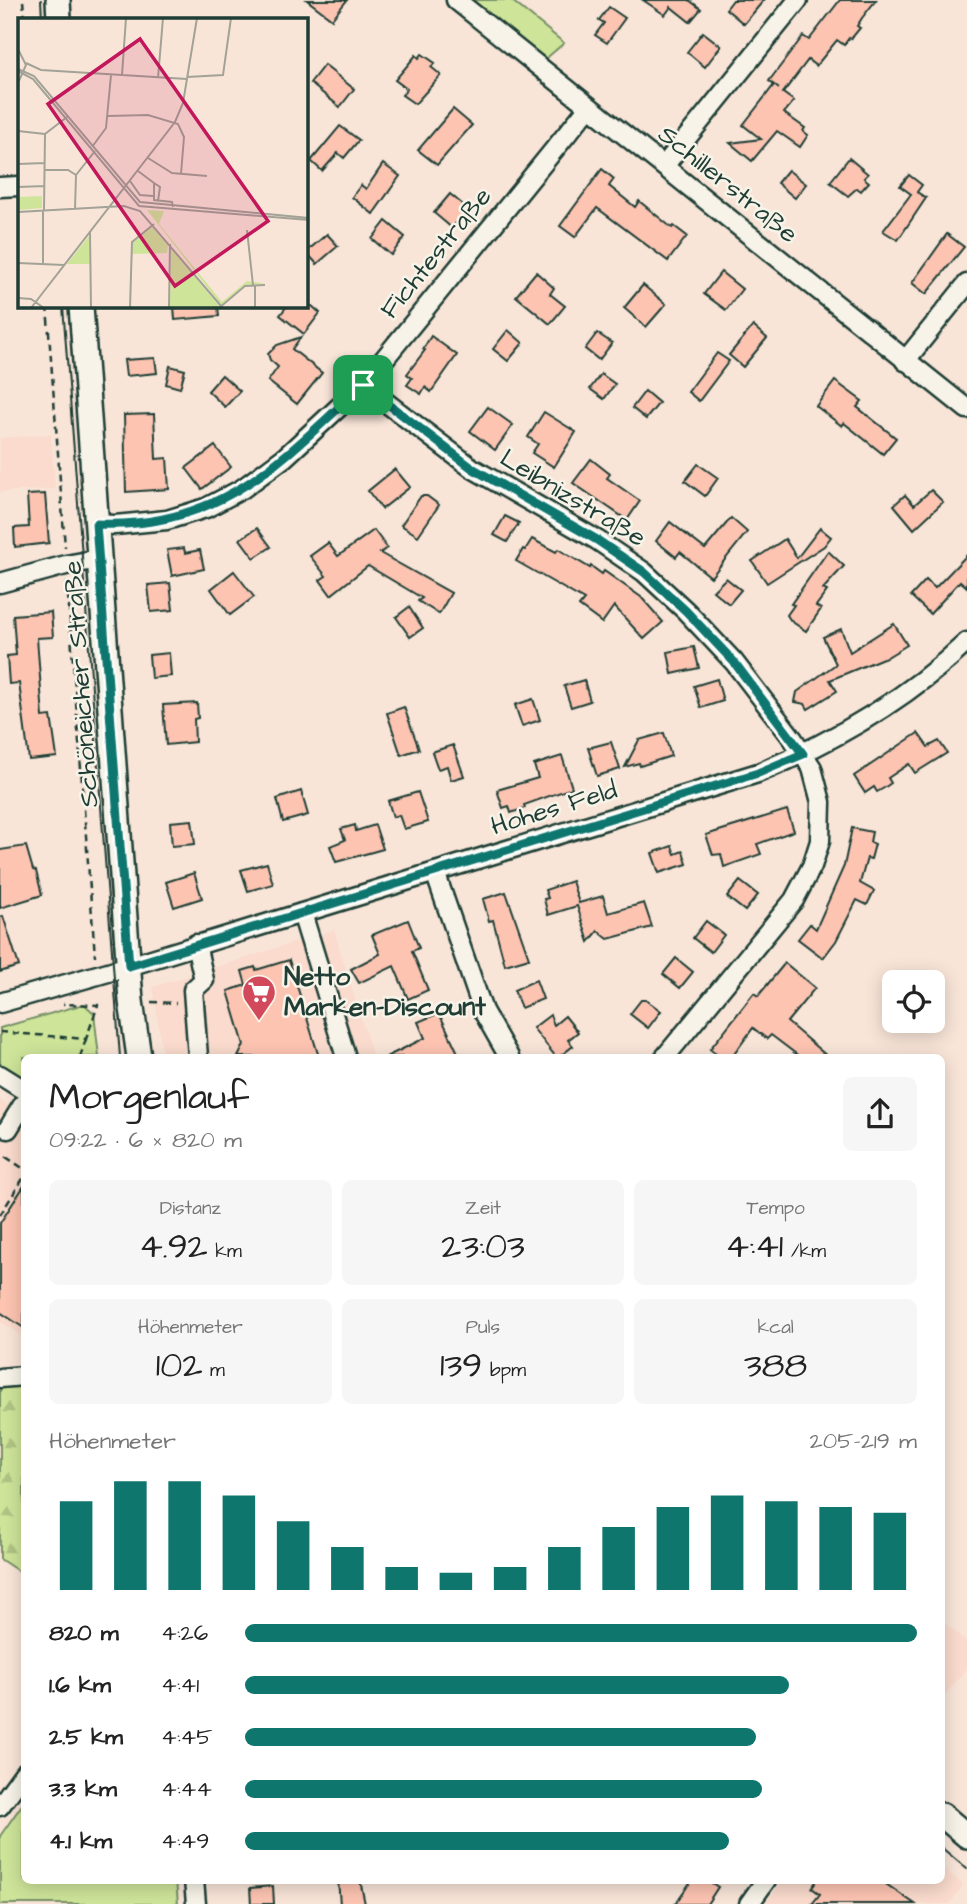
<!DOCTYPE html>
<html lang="de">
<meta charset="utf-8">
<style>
body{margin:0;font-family:"Architects Daughter",sans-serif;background:#f6f6f6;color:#222;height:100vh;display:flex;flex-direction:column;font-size:26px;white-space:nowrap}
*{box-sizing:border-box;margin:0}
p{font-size:23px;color:#767676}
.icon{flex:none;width:38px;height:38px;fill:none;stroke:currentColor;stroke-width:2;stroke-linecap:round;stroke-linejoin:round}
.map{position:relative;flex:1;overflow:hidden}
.panel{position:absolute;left:21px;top:1054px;width:924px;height:830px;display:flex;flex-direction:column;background:#fff;border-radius:10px;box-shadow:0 4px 18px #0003}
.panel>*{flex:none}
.controls{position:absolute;left:882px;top:970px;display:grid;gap:14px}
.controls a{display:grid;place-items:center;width:63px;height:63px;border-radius:10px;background:#fff;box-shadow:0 4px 18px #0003;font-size:35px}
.pin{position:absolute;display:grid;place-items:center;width:60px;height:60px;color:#fff;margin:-30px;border-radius:14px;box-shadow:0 4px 10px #0006}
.round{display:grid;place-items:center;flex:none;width:74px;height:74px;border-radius:10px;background:#f6f6f6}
.overview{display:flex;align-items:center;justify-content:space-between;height:119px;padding:0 28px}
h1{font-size:38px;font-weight:600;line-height:52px}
.metrics{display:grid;grid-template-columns:repeat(3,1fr);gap:10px;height:119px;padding:7px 28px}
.metrics div{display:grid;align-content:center;border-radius:10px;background:#f6f6f6;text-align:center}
.metrics b{font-size:35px;font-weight:600}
.metrics small{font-size:19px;font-weight:400}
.metrics p{font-size:19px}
.chart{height:196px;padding:14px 28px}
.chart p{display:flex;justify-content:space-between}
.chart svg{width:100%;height:126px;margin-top:7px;stroke:#0f766e;stroke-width:6}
ul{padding:0 28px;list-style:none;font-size:23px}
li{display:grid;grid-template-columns:112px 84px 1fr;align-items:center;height:52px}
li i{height:18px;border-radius:9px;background:#0f766e}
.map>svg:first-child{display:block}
</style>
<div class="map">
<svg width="967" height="1904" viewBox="0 0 967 1904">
<defs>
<pattern id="forest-firs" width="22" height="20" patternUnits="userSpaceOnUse" patternTransform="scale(1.75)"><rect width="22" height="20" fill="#cee499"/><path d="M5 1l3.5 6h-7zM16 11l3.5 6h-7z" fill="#b0c484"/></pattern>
</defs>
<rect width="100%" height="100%" fill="#f9e5d8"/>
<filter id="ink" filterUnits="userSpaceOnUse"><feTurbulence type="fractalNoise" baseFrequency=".0143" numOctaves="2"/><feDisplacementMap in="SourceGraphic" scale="14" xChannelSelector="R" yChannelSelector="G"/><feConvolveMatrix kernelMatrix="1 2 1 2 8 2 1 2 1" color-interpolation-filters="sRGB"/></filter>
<g filter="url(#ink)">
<g fill="#fadbcd">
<path d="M51 434 55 489 0 492V438Z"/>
<path d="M334 930 373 1057H163L153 987Z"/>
<path d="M0 1100 24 1116V1338L0 1321Z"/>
<path d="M942 1621 967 1642V1668L942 1699Z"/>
<path d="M942 1867 963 1885 950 1904H765L783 1880H942Z"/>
</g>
<g fill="#cee499" stroke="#769066" stroke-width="2">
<path d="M463 0H511L564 43 542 62Z"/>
<path d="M84 1004 94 1013 99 1057H24V1086L0 1069V1028Z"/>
<path d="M24 1802V1880H176L178 1904H0V1836Z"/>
</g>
<path fill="url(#forest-firs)" stroke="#769066" stroke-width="2" d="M24 1385V1575L0 1559V1387Z"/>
<g fill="#fdc4b2" stroke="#1f3d34" stroke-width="2">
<path d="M307 0H347L332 19Z"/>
<path d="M643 0H689L701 9 690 22 671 7 665 15Z"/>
<path d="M733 0H764L744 24 726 9Z"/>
<path d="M840 0H876L862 18 857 26 860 28 851 39 849 38 844 45 837 40 816 66 808 60 783 93 794 101 784 113 805 128 803 131 808 135 800 147 777 131 752 161 730 143 761 139 743 125 774 85 779 89 769 81 791 52 803 36 809 40Z"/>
<path d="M609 7 625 18 607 43 595 35 604 23 599 20Z"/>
<path d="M703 32 721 46 705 67 687 52Z"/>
<path d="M422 54 435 63 431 67 441 75 415 104 402 95 407 89 395 80 416 55 419 58Z"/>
<path d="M324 65 354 89 340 107 310 83Z"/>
<path d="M453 109 472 125 437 165 418 150Z"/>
<path d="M340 126 359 140 344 158 338 153 322 171 311 161Z"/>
<path d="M849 158 868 174 864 178 869 182 861 191 857 188 848 196 830 182Z"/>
<path d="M383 164 400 176 373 214 352 197 361 185 366 189Z"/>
<path d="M602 169 614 179 609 186 635 207 639 201 672 228 674 226 687 236 668 261 597 208 575 237 560 226Z"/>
<path d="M788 170 806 184 795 198 777 183Z"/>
<path d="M909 175 922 185 917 192 926 198 898 240 883 231 911 194 900 186Z"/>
<path d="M450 194 468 209 452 228 434 213Z"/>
<path d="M386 221 405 237 391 255 372 239Z"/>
<path d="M327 234 338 246 317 264 306 252Z"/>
<path d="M947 234 964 247 926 294 912 283Z"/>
<path d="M536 272 554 288 550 294 565 306 550 324 516 296Z"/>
<path d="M721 272 742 289 726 310 704 294Z"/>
<path d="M643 285 666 304 646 327 624 308Z"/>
<path d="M174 306H218L219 316 175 320Z"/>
<path d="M287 306H312L320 313 304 334 280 315Z"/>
<path d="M753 326 767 338 743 367 729 355Z"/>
<path d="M508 330 523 343 508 361 493 349Z"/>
<path d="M597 333 612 343 599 360 585 349Z"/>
<path d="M431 336 457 355 431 392 425 387 421 394 407 385 412 378 407 374 425 350 423 349Z"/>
<path d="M301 337 292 349 322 373 297 404 268 381 278 367 270 360 268 354 277 345Z"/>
<path d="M717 353 729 361 699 401 688 392Z"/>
<path d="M155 358 157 373 126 376 124 360Z"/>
<path d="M170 366 185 370 180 388 166 384Z"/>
<path d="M601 374 615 384 604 399 590 389Z"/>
<path d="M222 375 240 391 225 407 208 391Z"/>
<path d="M835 381 862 401 857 407 896 438 883 454 844 423 842 426 816 406Z"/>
<path d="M645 391 659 403 646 419 632 408Z"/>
<path d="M488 407 513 425 495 450 470 431Z"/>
<path d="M544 412 576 432 554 467 532 453 538 444 528 437Z"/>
<path d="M154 414 156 459 167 458 169 489 126 492 124 415Z"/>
<path d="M215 446 231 467 202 489 186 468Z"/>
<path d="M591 459 610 474 607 478 640 501 627 520 573 483Z"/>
<path d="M698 464 718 478 705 496 685 481Z"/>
<path d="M395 469 410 487 382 509 368 491Z"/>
<path d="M931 490 943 502 914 529 894 505 905 495 914 505Z"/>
<path d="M45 494 49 543 15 547 14 528 29 527 27 495Z"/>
<path d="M421 496H427L439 505 418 536 401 525Z"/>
<path d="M505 516 519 523 507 542 494 535Z"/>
<path d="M731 518 747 532 711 577 680 552 676 557 656 541 670 522 705 549Z"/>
<path d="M257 528 271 547 254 558 240 539Z"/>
<path d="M820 528 831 537 824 546 767 583 752 561 785 539 797 558Z"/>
<path d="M374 530 387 548 380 553 451 593 439 614 418 601 422 598 368 566 331 595 320 580 326 576 310 556 328 543 338 556Z"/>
<path d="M532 539 556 552 558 549 590 568 591 566 602 574 604 571 641 597 663 622 644 639 614 606 602 623 579 606 584 600 516 561 523 549 525 550Z"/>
<path d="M184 548 185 553 200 550 204 569 172 576 167 550Z"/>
<path d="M828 551 844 566 823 589 827 591 816 606 821 609 806 631 791 621 787 615 794 605 791 604Z"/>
<path d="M967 555V587L960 581 930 614 911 596 926 580 935 588Z"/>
<path d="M234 571 254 597 230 615 211 589Z"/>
<path d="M726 578 741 590 729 604 713 591Z"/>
<path d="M170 583 173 610 151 612 148 585Z"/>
<path d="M409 607 423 628 410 637 396 617Z"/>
<path d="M51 612 53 637 37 638 43 717 51 716 57 757 29 760 19 683 9 684 7 656 16 655 13 615Z"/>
<path d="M894 624 907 645 884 659 883 658 830 680 837 691 808 709 805 704 795 702 797 692 836 664 823 637 841 629 850 652Z"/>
<path d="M694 647 699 668 672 674 668 652Z"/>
<path d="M169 653 171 676 151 678 149 655Z"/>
<path d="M717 679 723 701 701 708 694 686Z"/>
<path d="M584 680 590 701 571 707 564 686Z"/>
<path d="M533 699 540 720 522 726 515 705Z"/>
<path d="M197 703 198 718 194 719 195 742 166 745 163 705Z"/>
<path d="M404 707 419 749 401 755 387 713Z"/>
<path d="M664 733 671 756 640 766 639 763 625 767 639 740Z"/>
<path d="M918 733 928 747 939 741 947 753 915 773 909 764 888 778 891 783 884 788 877 792 874 787 865 793 854 776Z"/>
<path d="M611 742 620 769 597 776 588 748Z"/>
<path d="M453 745 464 776 451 780 447 766 438 769 432 752Z"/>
<path d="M562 756 572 788 524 805 525 808 511 813 509 806 503 808 497 790 538 778 534 765Z"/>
<path d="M301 791 308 815 283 822 277 799Z"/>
<path d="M418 792 428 822 404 829 399 815 393 817 388 801Z"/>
<path d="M787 810 794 831 757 844 761 854 724 867 721 854 713 855 706 835Z"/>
<path d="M192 820 195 844 172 846 170 822Z"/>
<path d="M355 825 356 831 375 825 383 849 336 862 330 846 345 840 341 829Z"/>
<path d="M852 828 872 832 870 842 875 844 871 859 867 858 860 883 874 891 867 905 857 900 836 941 823 958 798 939 810 924 816 929 844 866Z"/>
<path d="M26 846 33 870 36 871 42 895 0 908V850Z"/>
<path d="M672 846 675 854 683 851 687 864 659 873 652 853Z"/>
<path d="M267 863 273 884 248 891 241 870Z"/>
<path d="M194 873 202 898 174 907 166 882Z"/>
<path d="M572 881 579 903 603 896 608 913 644 903 652 927 608 939 598 931 589 942 577 906 548 915 544 899 548 898 545 890Z"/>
<path d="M740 881 758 895 745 911 727 897Z"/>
<path d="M506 892 529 958 505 965 493 920 489 921 483 899Z"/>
<path d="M3 916 19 966 0 972V917Z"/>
<path d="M408 920 419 948 412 951 428 990 408 999 394 966 359 983 351 969 380 954 372 935Z"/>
<path d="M706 921 724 935 711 952 693 938Z"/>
<path d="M676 958 693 972 680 988 663 974Z"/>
<path d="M289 960 319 1057H238L244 1045 228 991 246 985 242 971 255 967 256 970Z"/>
<path d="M785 963 815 988 787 1022 828 1057H800L771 1035 767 1039 753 1028 732 1057H720L710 1049 754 993 758 996Z"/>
<path d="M536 980 543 999 521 1008 514 990Z"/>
<path d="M641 1000H646L661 1011 648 1028 630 1014Z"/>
<path d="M439 1013 460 1057H386L425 1038 418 1022Z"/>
<path d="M550 1015 554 1025 565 1016 578 1032 568 1040 573 1046 559 1057H556L533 1028Z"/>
<path d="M24 1186V1328L0 1312V1223Z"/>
<path d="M338 1880H360L365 1904H340Z"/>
<path d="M692 1880H707L718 1887 707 1904H675Z"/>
<path d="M817 1880H880L915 1904H812L820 1894 812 1888Z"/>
<path d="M273 1886 274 1904H251L250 1888Z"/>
</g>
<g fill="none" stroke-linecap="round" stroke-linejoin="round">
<g stroke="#1f3d34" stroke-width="23">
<g id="minor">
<path d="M456 0 967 409"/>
<path d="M664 166 798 0"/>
<path d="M0 187 19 186"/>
<path d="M905 361 967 284"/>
<path d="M363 385 472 468 597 540 644 572 686 611 734 662 793 739 812 768 821 802 820 841 812 866 794 900 665 1057"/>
<path d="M96 524 115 525 167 520 206 508 242 489 285 457 363 385 588 108"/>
<path d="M0 583 66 565 99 559"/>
<path d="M435 872 483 1011 509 1057"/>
<path d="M302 913 346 1057"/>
<path d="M196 944 204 980 193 990 198 1057"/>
<path d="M0 1003 129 966 758 773C835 741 906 700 967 642"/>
<path d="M0 1075 24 1090"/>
<path d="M8 1129 24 1103"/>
<path d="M0 1378 24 1376"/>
<path d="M0 1806 24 1773"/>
<path d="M194 1880 196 1904"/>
<path d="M749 1904 766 1880"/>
</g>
</g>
<g stroke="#1f3d34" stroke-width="28">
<g id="major">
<path d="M58 0 59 19"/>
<path d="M81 306 131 1001 139 1057"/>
<path d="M942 1815 967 1836"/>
</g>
</g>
<g stroke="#1f3d34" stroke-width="2.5" stroke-dasharray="7 5" stroke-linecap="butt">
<path d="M23 1 25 19"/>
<path d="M47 306 65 547"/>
<path d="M67 582 95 956"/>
<path d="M151 1002 176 1003"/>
<path d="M0 1032 86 1039 98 1005 63 1004"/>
<path d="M80 1057 86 1039"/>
<path d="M6 1157 24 1169"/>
<path d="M0 1215 24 1177"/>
</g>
<use href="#minor" stroke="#f7f3e8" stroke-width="18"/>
<use href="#major" stroke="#f7f3e8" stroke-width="23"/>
<g stroke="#1f3d34" stroke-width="2">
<path d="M41 0 42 19"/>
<path d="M63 306 120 1057"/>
<path d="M942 1848 967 1869"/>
</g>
</g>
</g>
<g fill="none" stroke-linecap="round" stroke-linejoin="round" filter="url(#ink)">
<g stroke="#fff" stroke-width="14">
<path id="route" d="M363 385 472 468 597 540 644 572 686 611 734 662 803 754 758 773 129 966 96 524C219 530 280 462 363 385Z"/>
</g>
<use href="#route" stroke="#0f766e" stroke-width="9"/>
</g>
<defs>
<g id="supermarket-pin" transform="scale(1.75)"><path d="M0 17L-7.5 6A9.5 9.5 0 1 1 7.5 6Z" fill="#d1495b" stroke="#f7f3e8"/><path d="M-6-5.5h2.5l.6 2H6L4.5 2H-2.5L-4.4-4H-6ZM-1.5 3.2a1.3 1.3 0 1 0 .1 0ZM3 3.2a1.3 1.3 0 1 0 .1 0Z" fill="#fff"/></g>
</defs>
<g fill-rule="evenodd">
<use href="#supermarket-pin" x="259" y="992"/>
</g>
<g text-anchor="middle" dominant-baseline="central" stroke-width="5" stroke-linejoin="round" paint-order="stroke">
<g font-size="26" fill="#1f3d34" stroke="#f7f3e8">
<text transform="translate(728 184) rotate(39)">Schillerstraße</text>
<text transform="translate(436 253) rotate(-51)">Fichtestraße</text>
<text transform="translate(573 498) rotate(31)">Leibnizstraße</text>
<text transform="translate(81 684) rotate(-94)">Schöneicher Straße</text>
<text transform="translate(554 808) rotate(-17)">Hohes Feld</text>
</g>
<g font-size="26" font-weight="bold" fill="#1f3d34" stroke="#f7f3e8" text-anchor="start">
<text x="284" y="977">Netto<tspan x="284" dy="30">Marken-Discount</tspan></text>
</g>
</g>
<g transform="translate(18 18)">
<rect width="290" height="290" fill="#f9e5d8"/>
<path d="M24 178V190L0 192V179ZM129 192 146 193 141 206 204 284 229 263 248 266 228 267 203 287ZM71 218 72 246H49ZM153 230 201 288 199 290H152Z" fill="#cee499"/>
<path d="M134 209 150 227 149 235 114 236 115 224Z" fill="#cee499"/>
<path fill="none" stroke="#a2a296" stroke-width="2" d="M0 31 8 47 0 65M8 45 23 52 169 61M0 51 16 58 122 184 291 200M0 53 15 61 121 188 291 202M104 57 108 0M169 59 205 57 213 0M140 60 145 0M90 98 130 97 160 106 166 119 163 156M0 113 27 116M74 129 88 110 93 57M130 140 154 155 189 158M0 146 26 145M27 152H50L58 157M120 153 136 165V182L154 184 155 189M112 163 122 177 135 178M136 165 142 169 140 183M0 169 26 168M57 191 58 157 77 133M26 192 27 116 49 99M25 193V245M0 194 106 188 122 193 203 288M229 212 235 267M72 214 73 290M0 245 46 247M0 280 13 281 26 290M13 290 157 104 165 85 179 0M112 290 114 224 136 206M151 290 152 226M201 290 227 268 247 267M237 290V267"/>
<path fill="#c2185b" fill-opacity="0.15" stroke="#c2185b" stroke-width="3.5" d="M122 21 250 203 157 268 30 86Z"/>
<rect width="290" height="290" fill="none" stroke="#1f3d34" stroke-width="3.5"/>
</g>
</svg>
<div class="controls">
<a><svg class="icon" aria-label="locate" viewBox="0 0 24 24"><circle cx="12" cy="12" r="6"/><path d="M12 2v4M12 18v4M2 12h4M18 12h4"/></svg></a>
</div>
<div class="pin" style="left:363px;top:385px;background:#1e9e55"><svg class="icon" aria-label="arrive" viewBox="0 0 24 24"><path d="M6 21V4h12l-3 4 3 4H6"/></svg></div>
<section class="panel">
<div class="overview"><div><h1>Morgenlauf</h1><p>09:22 · 6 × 820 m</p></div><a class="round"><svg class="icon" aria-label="share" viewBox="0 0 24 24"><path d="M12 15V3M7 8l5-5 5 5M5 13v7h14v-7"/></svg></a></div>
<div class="metrics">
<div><p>Distanz</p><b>4.92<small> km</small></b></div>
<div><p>Zeit</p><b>23:03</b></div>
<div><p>Tempo</p><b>4:41<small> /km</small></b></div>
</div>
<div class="metrics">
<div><p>Höhenmeter</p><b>102<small> m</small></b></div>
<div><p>Puls</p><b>139<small> bpm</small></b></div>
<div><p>kcal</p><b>388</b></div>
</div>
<div class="chart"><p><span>Höhenmeter</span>205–219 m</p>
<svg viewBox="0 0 160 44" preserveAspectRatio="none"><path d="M5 44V13M15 44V6M25 44V6M35 44V11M45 44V20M55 44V29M65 44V36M75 44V38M85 44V36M95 44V29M105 44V22M115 44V15M125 44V11M135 44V13M145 44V15M155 44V17"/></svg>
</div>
<ul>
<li><b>820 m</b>4:26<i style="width:100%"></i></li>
<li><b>1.6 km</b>4:41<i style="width:81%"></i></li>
<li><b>2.5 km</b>4:45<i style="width:76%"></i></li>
<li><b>3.3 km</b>4:44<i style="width:77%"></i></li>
<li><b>4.1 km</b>4:49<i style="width:72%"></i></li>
</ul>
</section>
</div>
